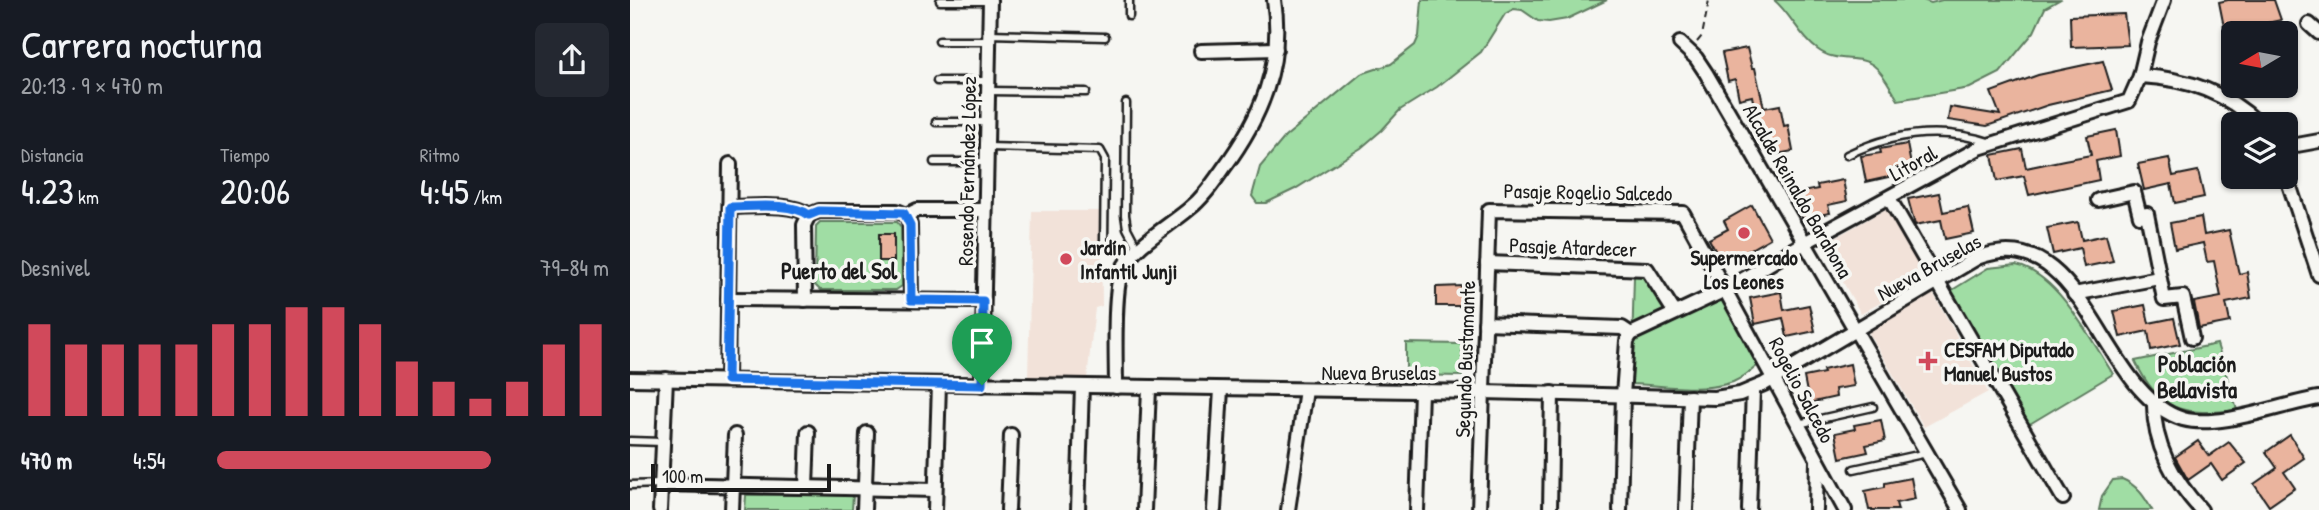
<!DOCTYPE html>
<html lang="es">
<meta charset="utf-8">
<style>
body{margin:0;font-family:"Patrick Hand",sans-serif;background:#242831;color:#f1f3f6;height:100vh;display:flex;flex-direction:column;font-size:26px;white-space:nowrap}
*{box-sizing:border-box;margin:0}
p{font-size:23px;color:#9ea1a6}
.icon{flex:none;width:38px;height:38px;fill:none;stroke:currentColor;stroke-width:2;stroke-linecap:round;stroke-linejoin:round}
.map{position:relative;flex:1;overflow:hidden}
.sheet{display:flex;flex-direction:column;background:#171b24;width:630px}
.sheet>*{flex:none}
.needle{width:46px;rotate:260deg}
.buttons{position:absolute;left:1591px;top:21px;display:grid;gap:14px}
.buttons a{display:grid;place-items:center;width:77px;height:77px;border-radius:10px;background:#171b24;box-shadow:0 2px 5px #0004;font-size:35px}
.scale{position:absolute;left:21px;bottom:18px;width:180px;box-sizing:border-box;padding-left:7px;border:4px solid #1c1c1c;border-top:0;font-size:19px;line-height:24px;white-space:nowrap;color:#1c1c1c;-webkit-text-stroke:5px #f6f6f2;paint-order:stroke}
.pin{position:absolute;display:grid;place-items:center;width:60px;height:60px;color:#fff;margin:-72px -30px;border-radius:50% 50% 50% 0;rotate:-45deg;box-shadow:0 0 7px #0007}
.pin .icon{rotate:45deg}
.round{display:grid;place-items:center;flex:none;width:74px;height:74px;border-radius:10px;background:#242831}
.headline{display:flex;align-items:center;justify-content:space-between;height:119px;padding:0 21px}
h1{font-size:38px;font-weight:600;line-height:52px}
.metrics{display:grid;grid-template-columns:repeat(3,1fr);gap:10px;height:119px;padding:7px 21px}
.metrics div{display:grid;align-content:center}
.metrics b{font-size:35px;font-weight:600}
.metrics small{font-size:19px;font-weight:400}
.metrics p{font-size:19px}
.chart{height:196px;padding:14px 21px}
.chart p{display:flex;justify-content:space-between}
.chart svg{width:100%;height:126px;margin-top:7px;stroke:#d1495b;stroke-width:6}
ul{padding:0 21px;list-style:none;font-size:23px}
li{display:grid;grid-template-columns:112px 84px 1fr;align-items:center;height:52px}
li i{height:18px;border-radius:9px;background:#d1495b}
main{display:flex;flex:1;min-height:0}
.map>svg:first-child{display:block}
</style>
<main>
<section class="sheet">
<div class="headline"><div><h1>Carrera nocturna</h1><p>20:13 · 9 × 470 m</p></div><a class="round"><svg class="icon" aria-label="share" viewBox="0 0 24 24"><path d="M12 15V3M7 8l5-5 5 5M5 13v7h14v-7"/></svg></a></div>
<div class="metrics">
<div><p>Distancia</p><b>4.23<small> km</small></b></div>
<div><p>Tiempo</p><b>20:06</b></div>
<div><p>Ritmo</p><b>4:45<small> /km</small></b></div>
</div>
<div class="chart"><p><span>Desnivel</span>79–84 m</p>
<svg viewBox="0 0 160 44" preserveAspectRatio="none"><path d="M5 44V12M15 44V19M25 44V19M35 44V19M45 44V19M55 44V12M65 44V12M75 44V6M85 44V6M95 44V12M105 44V25M115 44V32M125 44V38M135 44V32M145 44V19M155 44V12"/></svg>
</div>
<ul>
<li><b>470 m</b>4:54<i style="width:70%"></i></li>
</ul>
</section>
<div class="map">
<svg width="1689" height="510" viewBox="0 0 1689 510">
<rect width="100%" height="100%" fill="#f6f6f2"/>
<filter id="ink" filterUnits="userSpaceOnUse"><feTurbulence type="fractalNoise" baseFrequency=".0143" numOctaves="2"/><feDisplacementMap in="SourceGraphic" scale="14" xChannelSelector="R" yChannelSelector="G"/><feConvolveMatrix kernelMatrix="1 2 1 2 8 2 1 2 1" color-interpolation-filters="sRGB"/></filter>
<g filter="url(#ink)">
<g fill="#f2e2d9">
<path d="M1256 209 1295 277 1231 314 1192 245Z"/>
<path d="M402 211H471L472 306 465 308 457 379 398 377Z"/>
<path d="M1303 293 1358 392 1294 427 1237 330Z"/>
</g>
<g fill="#a0dda4" stroke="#5e7c60" stroke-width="2">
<path d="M792 0H977L937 19 919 22 908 21 892 10 884 9 875 14 851 52 807 87 770 110 752 130 731 148 665 189 636 203H627L622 196 630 167 655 137 731 74 761 64 785 45 789 36Z"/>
<path d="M1144 0H1293L1301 3 1312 0H1429L1415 8 1404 32 1370 73 1340 88 1268 100C1261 89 1254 73 1243 65 1228 54 1206 64 1187 49 1169 36 1161 14 1144 0Z"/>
<path d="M190 222H267L271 227 272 286 266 290H190L185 285 186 226Z"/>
<path d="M1386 265C1428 274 1461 340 1483 374L1398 425 1319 292 1358 268Z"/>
<path d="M1004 276H1016L1042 321 1092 296 1127 366C1120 372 1112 378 1103 382 1073 393 1033 385 1001 384Z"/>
<path d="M776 343 832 344V376L776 375Z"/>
<path d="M1587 344 1607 410C1554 416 1529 412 1505 361Z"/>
<path d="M1492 479C1507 485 1514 496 1522 510H1469L1472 496 1483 480Z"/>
<path d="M116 495H223L222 510H115Z"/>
</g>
<g fill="#eab49e" stroke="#1c1c1c" stroke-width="2">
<path d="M1598 0H1644L1651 20 1595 32 1589 2Z"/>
<path d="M1494 14 1498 45 1441 47 1440 16Z"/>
<path d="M1117 48 1122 68H1125L1134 108 1150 105 1154 126 1158 125 1163 151 1142 155 1138 136 1130 138 1122 96 1109 99 1105 79 1098 81 1092 53Z"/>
<path d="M1473 61 1482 90 1418 105 1357 126 1318 120 1320 107 1370 115 1361 92 1408 75Z"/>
<path d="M1486 130 1490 156 1466 161 1469 180 1399 195 1394 176 1367 181 1362 155 1392 149 1396 168 1434 160 1461 155 1457 136Z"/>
<path d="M1277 144 1281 165 1262 169 1263 176 1236 182 1231 156 1251 153 1250 149Z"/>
<path d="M1539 158 1543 176 1568 171 1574 197 1545 203 1541 184 1514 190 1508 164Z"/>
<path d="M1213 180 1217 201 1198 205 1200 213 1172 218 1167 193 1188 189 1187 185Z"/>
<path d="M1309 193 1313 212 1338 207 1344 233 1315 239 1311 220 1285 225 1278 199Z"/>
<path d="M1122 205 1140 238 1093 265 1079 239 1098 229 1094 221Z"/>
<path d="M1571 217 1574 235 1599 230 1609 274 1617 272 1621 298 1596 303 1600 322 1569 328 1564 302 1591 297 1584 261 1577 262 1573 243 1545 249 1540 223Z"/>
<path d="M1448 222 1452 240 1476 235 1483 261 1454 267 1450 248 1423 254 1417 228Z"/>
<rect x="249" y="234" width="15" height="27"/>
<path d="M834 286V306H806V287Z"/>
<path d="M1151 292 1154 310 1179 305 1185 331 1157 337 1153 318 1125 324 1120 298Z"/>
<path d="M1515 305 1519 323 1544 318 1550 344 1521 350 1518 331 1490 337 1484 311Z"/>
<path d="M1220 364 1224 386 1205 389 1206 397 1179 403 1174 377 1194 373 1193 370Z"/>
<path d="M1251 420 1255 441 1236 445 1238 452 1210 458 1205 433 1225 429 1224 425Z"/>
<path d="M1660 435 1674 458 1654 472 1665 488 1639 506 1624 484 1647 468 1636 452Z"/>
<path d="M1568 441 1579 456 1599 442 1616 463 1592 480 1581 464 1558 480 1545 457Z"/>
<path d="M1281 478 1285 499 1266 503 1268 510H1239L1235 491 1255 487V483Z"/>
</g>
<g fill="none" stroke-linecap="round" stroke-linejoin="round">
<g stroke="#1c1c1c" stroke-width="11">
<g id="lane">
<path d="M310 1H360"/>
<path d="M499 16V0"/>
<path d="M359 34 475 37"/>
<path d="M309 41H359"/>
<path d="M307 81H358"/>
<path d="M358 91 456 92"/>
<path d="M496 103 495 215 497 228 508 249"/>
<path d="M306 122H357"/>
<path d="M358 147 470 150 475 159 474 241"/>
<path d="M1217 155C1264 132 1311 126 1362 143"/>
<path d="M304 162H357"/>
<path d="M1168 424 1243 407"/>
<path d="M0 441 33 442"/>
<path d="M1224 469 1297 453"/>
<path d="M0 485 31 484"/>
</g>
</g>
<g stroke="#1c1c1c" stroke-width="18">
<g id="street">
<path d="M1679 24 1689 33"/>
<path d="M1050 43 1066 58 1076 73 1330 510"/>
<path d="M571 51 646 49"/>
<path d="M1510 76C1555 78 1597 93 1629 124"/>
<path d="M1656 147 1689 141"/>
<path d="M1656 175 1689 275"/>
<path d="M1259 198 1433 498"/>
<path d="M1468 200 1504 192 1510 216 1517 214 1534 299 1553 297 1562 338"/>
<path d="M100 207C122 207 161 202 179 215"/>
<path d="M179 215 189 211H267L277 215"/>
<path d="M277 215 280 225 281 300"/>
<path d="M277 215 287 210H355"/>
<path d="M857 263 1017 269 1045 313"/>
<path d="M1444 294 1529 278"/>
<path d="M98 299 353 301"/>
<path d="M175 300 174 225 179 215"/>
<path d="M855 323 992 328 1001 334"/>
<path d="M1001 334 1095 290 1176 242 1349 148 1499 101 1510 76 1518 42 1534 0"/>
<path d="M0 379 853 392 1085 398 1110 394 1134 384 1347 258C1456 217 1469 394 1553 419 1590 429 1651 404 1689 398"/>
<path d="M97 380 100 164"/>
<path d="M352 385 360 0"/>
<path d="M486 387C486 361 483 291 492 270 503 246 539 226 559 209 573 198 583 183 593 169 631 118 654 64 644 0"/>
<path d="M1524 402C1523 445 1543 479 1571 510"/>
<path d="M31 484 305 490"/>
<path d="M176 487 178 432"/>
<path d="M30 510 36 379"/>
<path d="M102 510 105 435"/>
<path d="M234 510 237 433"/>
<path d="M305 510 309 384"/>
<path d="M378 510 381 435"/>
<path d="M448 510 452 386"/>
<path d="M514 510 519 388"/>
<path d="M584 510 591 389"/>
<path d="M658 510 676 390"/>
<path d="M787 510 791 391"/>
<path d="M849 510 859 210 1053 213 1215 510"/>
<path d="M920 510 922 393"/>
<path d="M990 510 993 395 997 341 1001 334"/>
<path d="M1056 510 1060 397"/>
<path d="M1119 510 1123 389"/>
<path d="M1186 510 1187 461"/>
</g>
</g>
<path stroke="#1c1c1c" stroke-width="2" stroke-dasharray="7 5" stroke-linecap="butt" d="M1067 42 1072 36 1079 0"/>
<use href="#lane" stroke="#f6f6f2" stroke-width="6"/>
<use href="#street" stroke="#f6f6f2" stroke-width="12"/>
</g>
</g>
<g fill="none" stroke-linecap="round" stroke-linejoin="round" filter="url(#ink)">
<g stroke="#fff" stroke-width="14">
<path id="route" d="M100 207C122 207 161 202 179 215L189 211 274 213 280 225 281 300 353 301 352 385 97 380Z"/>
</g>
<use href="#route" stroke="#1a73e8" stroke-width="9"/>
</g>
<g fill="#d1495b" stroke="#f6f6f2" stroke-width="2.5">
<circle cx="1114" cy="233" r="7"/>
<circle cx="436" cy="259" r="7"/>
<path d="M1294.5 350.5h7v7h7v7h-7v7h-7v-7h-7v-7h7z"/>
</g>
<g text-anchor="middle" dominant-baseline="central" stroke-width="7" stroke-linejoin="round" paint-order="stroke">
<g font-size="21" fill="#1c1c1c" stroke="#f6f6f2">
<text transform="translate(1283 163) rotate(-29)">Litoral</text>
<text transform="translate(337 171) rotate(-89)">Rosendo Fernández López</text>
<text transform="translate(1168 191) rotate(60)">Alcalde Reinaldo Barahona</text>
<text transform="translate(958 192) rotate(1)">Pasaje Rogelio Salcedo</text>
<text transform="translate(943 247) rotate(2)">Pasaje Atardecer</text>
<text transform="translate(1299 267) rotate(-29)">Nueva Bruselas</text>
<text transform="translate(835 359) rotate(-88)">Segundo Bustamante</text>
<text x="749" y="372">Nueva Bruselas</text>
<text transform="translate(1172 390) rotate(62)">Rogelio Salcedo</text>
</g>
<g font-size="21" font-weight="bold" fill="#1c1c1c" stroke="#f6f6f2" text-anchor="start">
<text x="450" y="247">Jardín<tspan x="450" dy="24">Infantil Junji</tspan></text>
<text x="1114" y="257" text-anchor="middle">Supermercado<tspan x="1114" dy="24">Los Leones</tspan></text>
<text x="1314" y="349">CESFAM Diputado<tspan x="1314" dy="24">Manuel Bustos</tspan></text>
</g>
<g font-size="23" font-weight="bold" fill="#1c1c1c" stroke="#f6f6f2">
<text x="209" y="270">Puerto del Sol</text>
<text x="1567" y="363">Población<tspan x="1567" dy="26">Bellavista</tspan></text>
</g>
</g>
</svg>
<div class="buttons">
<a><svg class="needle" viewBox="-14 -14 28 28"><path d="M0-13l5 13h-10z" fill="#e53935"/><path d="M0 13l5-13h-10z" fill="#9ea1a6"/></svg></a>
<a><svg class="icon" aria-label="layers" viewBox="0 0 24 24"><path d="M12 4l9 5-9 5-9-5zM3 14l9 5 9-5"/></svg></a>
</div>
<div class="scale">100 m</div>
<div class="pin" style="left:352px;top:385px;background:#1e9e55"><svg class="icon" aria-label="arrive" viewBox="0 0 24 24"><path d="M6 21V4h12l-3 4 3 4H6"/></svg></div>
</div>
</main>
